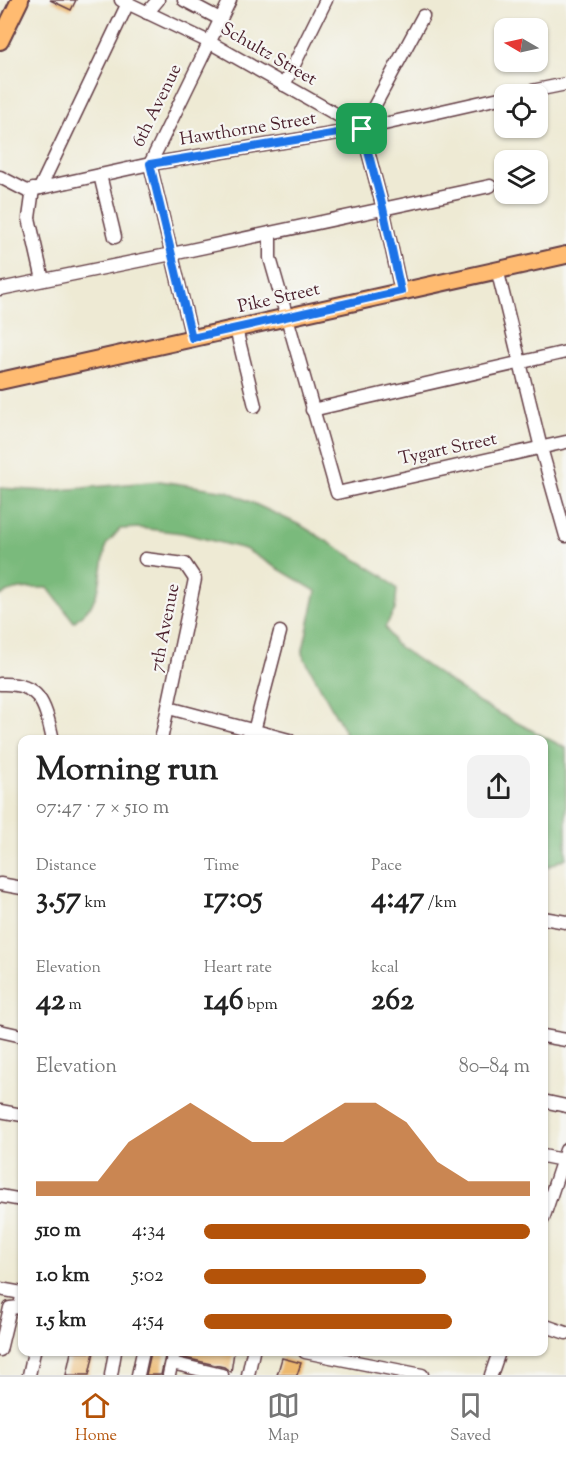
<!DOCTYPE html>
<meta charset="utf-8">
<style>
body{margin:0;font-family:"Sorts Mill Goudy",serif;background:#f2f2f2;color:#222;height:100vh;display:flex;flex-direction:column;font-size:22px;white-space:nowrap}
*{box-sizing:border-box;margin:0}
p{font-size:20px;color:#767676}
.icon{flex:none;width:33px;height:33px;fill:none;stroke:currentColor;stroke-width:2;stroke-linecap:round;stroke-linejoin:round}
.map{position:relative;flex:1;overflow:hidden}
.side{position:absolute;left:18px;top:735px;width:530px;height:621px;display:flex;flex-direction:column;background:#fff;border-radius:12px;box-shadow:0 2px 4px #0004}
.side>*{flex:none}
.needle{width:39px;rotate:279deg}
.fabs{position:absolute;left:494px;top:18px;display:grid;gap:12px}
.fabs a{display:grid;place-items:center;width:54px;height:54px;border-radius:12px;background:#fff;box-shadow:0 2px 4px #0004;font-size:30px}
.pin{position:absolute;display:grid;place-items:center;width:51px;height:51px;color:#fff;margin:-26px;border-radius:12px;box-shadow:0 3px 9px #0006}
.round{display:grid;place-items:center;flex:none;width:63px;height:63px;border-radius:12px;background:#f2f2f2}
.headline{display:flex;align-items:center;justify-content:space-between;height:102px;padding:0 18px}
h1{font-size:33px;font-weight:800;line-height:45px}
.figures{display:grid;grid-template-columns:repeat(3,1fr);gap:9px;height:102px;padding:6px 18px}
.figures div{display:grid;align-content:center}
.figures b{font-size:30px;font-weight:800}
.figures small{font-size:16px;font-weight:400}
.figures p{font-size:16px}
.chart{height:168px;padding:12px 18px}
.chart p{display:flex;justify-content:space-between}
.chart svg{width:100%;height:108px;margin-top:6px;fill:#b45309;opacity:.7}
ul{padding:0 18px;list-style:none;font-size:20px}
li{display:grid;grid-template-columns:96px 72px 1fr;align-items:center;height:45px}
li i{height:15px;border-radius:8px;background:#b45309}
.tabs{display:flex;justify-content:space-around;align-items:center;height:84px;border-top:2px solid #e0e0e0;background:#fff;font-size:16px;color:#767676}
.tabs a{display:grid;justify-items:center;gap:3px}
.tabs .selected{color:#b45309}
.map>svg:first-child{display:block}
</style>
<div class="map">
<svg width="566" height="1375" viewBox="0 0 566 1375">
<rect width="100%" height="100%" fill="#f6f6f2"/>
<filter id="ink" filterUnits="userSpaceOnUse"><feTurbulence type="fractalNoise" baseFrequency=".0167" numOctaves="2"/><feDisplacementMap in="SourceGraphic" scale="12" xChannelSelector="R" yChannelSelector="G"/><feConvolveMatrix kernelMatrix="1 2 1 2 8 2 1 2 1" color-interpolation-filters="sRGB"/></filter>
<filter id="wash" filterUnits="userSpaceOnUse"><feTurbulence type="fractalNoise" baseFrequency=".008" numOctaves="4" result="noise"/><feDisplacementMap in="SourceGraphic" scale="24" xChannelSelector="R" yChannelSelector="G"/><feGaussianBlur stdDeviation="1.35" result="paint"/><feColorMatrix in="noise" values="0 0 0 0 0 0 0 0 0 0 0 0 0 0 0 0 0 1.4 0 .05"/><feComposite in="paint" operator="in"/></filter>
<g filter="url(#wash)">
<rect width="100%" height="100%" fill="#eeead4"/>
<path fill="#7aba7b" stroke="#626c53" stroke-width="1.5" d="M160 481 227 491 302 526 382 575 397 589 395 610 385 627 395 644 485 706 566 748V858L543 869V740L345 739 344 730 302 654 316 591 245 549 182 533 139 528 120 529 106 545 99 588 91 606 74 622 48 588C32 588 14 587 0 596V488L48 491Z"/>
<g id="blocks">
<g fill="#ecb86e">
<path d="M50 0H76L71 10Z"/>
<path d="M71 1352H94L89 1375H66Z"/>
<path d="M151 1352H166L161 1375H146Z"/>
<path d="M182 1352H234L231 1372 224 1367 181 1357Z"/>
<path d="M282 1358 301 1363 297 1375H277Z"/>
</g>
</g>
</g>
<g filter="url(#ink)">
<use href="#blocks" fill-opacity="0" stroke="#633d44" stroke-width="1.5"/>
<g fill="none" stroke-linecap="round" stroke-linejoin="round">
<g stroke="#633d44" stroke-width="15">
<g id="minor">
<path d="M121 0 209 42 362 129"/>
<path d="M184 0 220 19"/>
<path d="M147 13 158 0"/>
<path d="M284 85 326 0"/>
<path d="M517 94 566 84"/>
<path d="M100 175 115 237"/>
<path d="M0 177 27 191 150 164 362 129 504 97"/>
<path d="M40 188 128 3"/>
<path d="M33 189 29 218 43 280"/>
<path d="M270 233V258L337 493 566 442"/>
<path d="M497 269 541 448 566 536"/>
<path d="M0 289 172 254 490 186"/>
<path d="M401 291 383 208 362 129 423 16"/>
<path d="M236 329 255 406"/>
<path d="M192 338 150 164 230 0"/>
<path d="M312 410 566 352"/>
<path d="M145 559 185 564 195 579 161 740"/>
<path d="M0 684C42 682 45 706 53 740"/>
<path d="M169 708 289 740"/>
<path d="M254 731 280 632"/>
<path d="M0 884 22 888"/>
<path d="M543 918 566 922"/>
<path d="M0 1031 22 1036"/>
<path d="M543 1036 566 1040"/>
<path d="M543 1101 566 1106"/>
<path d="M0 1111 22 1115"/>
<path d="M543 1156 563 1160"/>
<path d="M0 1196 22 1200"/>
<path d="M543 1219 566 1150"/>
<path d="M0 1289 22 1293"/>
<path d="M543 1325 566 1333"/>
<path d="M0 1350 10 1308 20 1307 22 1296"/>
<path d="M305 1352 422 1375"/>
<path d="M172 1363 222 1375"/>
<path d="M29 1375 34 1352"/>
<path d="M111 1375 115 1352"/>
<path d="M138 1375 143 1352"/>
<path d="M169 1375 174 1352"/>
<path d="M248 1375 253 1352"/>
<path d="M491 1375 499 1352"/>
</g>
</g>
<g stroke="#633d44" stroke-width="20">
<g id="major">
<path d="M0 41 20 0"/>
<path d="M0 381 566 255"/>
</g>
</g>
<use href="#minor" stroke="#fff" stroke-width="12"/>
<use href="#major" stroke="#ffbb71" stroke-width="16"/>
</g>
</g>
<g fill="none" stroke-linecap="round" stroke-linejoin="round" filter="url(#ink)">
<g stroke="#fff" stroke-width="12">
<path id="route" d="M362 129 383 208 401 291 192 338 150 164Z"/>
</g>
<use href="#route" stroke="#1a73e8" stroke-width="8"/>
</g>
<g text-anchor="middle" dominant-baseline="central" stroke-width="4.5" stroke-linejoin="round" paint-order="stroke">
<g font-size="18" fill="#4a1f2b" stroke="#f6f6f2">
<text transform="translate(268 55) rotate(30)">Schultz Street</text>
<text transform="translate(158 106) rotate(-64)">6th Avenue</text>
<text transform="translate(248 130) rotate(-9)">Hawthorne Street</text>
<text transform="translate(279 299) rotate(-13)">Pike Street</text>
<text transform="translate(448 450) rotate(-12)">Tygart Street</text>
<text transform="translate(166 628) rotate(-79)">7th Avenue</text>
</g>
</g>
</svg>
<div class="fabs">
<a><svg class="needle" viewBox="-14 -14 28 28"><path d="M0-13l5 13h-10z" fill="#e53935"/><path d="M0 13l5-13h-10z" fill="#767676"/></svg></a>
<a><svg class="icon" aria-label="locate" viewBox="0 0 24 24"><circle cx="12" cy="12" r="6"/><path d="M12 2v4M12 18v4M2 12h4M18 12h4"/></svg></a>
<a><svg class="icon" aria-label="layers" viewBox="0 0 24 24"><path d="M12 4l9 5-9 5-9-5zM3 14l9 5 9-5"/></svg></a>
</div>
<div class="pin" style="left:362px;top:129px;background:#1e9e55"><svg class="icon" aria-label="arrive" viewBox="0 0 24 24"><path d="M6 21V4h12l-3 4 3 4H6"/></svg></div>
<section class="side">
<div class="headline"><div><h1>Morning run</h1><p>07:47 · 7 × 510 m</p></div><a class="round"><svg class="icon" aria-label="share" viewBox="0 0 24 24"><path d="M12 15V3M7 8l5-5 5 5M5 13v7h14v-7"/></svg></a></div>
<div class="figures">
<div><p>Distance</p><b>3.57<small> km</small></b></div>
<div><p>Time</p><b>17:05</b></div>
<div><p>Pace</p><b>4:47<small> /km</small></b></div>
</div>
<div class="figures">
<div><p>Elevation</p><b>42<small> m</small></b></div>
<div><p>Heart rate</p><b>146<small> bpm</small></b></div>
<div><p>kcal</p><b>262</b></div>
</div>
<div class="chart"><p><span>Elevation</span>80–84 m</p>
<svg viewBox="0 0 160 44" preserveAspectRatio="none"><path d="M0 44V38L10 38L20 38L30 22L40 14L50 6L60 14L70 22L80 22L90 14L100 6L110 6L120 14L130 30L140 38L150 38L160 38V44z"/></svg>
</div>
<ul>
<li><b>510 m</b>4:34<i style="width:100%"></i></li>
<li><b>1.0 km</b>5:02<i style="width:68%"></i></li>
<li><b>1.5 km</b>4:54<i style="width:76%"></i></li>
</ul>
</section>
</div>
<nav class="tabs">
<a class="selected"><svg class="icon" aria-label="home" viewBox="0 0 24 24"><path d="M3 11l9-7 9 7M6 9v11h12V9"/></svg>Home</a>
<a><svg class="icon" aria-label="map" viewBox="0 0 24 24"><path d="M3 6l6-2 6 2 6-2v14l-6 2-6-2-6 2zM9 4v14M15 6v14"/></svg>Map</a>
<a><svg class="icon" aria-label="saved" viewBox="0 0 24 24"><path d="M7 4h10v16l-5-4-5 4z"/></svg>Saved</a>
</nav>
